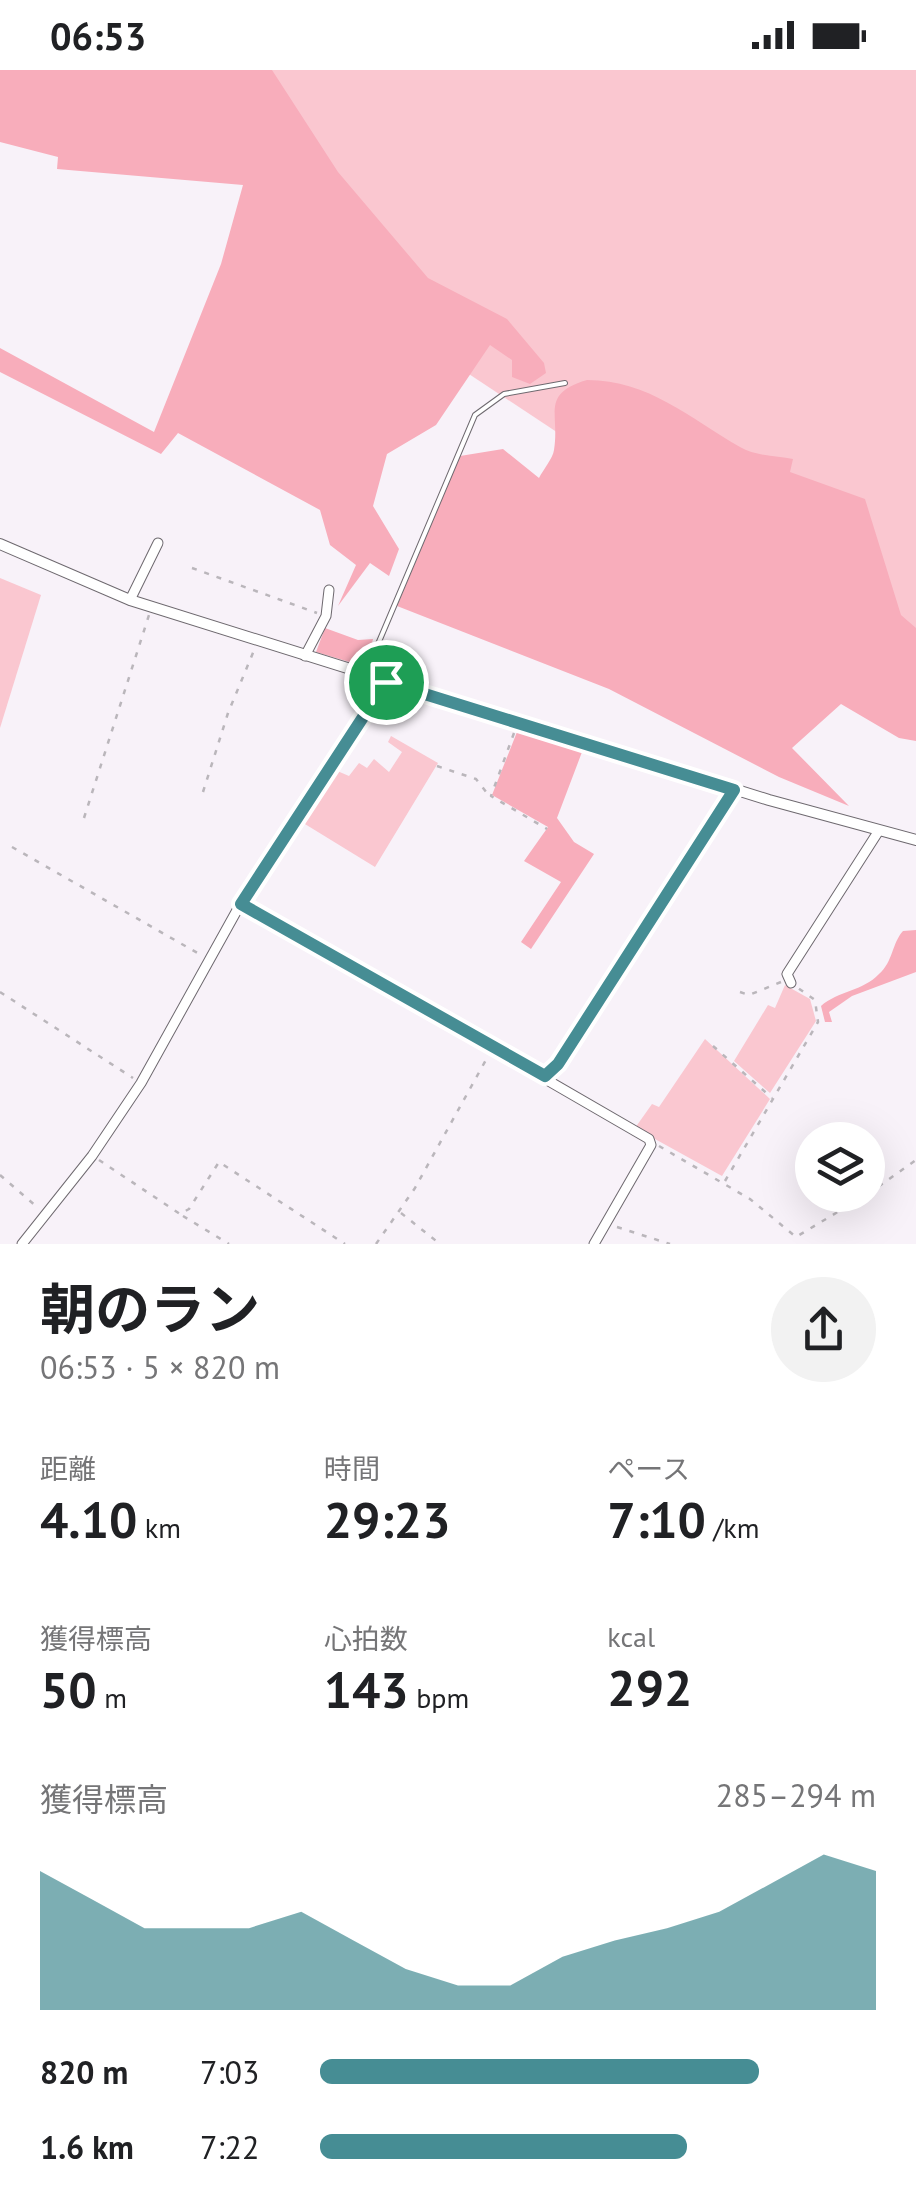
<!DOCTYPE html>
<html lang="ja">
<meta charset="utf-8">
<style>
body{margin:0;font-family:"PT Sans","Noto Sans JP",sans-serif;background:#f2f2f2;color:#202124;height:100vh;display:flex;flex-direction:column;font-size:38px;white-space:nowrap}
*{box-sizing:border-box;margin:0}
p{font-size:32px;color:#757577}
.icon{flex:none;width:55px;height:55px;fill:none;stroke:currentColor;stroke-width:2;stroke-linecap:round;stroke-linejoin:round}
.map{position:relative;height:1174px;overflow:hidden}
.sheet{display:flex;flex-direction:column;background:#fff;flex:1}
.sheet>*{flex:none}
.tools{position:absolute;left:795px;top:1052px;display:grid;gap:20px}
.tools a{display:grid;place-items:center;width:90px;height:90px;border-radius:50%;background:#fff;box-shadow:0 10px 40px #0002;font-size:50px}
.pin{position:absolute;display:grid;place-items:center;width:85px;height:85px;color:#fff;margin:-42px;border:5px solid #fff;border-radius:50%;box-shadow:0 2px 10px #0007}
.round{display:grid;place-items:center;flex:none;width:105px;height:105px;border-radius:52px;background:#f2f2f2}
.overview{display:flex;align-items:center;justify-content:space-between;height:170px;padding:0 40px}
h1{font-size:55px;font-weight:700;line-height:75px}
.stats{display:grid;grid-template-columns:repeat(3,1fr);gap:15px;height:170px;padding:10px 40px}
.stats div{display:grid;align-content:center}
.stats b{font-size:50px;font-weight:700}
.stats small{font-size:28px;font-weight:400}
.stats p{font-size:28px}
.chart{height:280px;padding:20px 40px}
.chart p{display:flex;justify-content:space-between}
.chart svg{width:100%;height:180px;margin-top:10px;fill:#468d94;opacity:.7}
ul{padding:0 40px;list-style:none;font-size:32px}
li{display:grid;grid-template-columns:160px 120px 1fr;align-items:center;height:75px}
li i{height:25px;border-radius:12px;background:#468d94}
.status{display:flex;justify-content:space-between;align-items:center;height:70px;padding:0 50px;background:#fff;direction:ltr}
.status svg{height:28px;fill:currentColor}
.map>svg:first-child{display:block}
</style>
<div class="status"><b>06:53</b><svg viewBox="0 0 49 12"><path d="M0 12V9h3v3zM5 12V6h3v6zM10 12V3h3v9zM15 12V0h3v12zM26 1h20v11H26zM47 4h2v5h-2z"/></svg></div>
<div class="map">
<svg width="916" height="1174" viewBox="0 0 916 1174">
<rect width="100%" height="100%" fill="#f8f2f9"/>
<g fill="#fac7d0">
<path d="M198 0H916V600L392 253Z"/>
<path d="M0 508 41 525 0 658Z"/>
<path d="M391 666 438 693 375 797 300 751 335 700 349 706 359 693 367 698 374 689 389 702 402 682 388 672Z"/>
<path d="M785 915 810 929 816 951 770 1023 734 991 768 935 775 938Z"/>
<path d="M705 969 770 1029 722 1106 635 1058 652 1034 659 1037Z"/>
</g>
<g fill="#f8adbb">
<path d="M0 0H272L338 102 428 208 507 249 544 293 546 303 530 314 512 307V290L490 275 436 355 387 384 373 436 399 479 389 506 370 493 338 536 356 495 330 475 320 440 178 363 161 384 0 302V278L154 362 221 194 243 115 57 99 58 87 0 72Z"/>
<path d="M587 310C649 310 689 348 740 377 755 386 777 386 793 389L790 402 865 429 901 545 916 558V671L899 668 841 634 792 678 849 736 779 707 609 619 397 536 460 386 503 379 539 408C543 400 553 388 554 380 560 343 540 324 587 310Z"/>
<path d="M325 558 358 570 373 569 366 597 316 582Z"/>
<path d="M517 662 582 682 557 748 574 772 594 784 531 879 521 872 561 812 524 791 548 757 492 725Z"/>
<path d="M916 860V902L852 926 829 942 832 952H825L821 936C838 921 863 921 879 904 893 892 892 873 903 861Z"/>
</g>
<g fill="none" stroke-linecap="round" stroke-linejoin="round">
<g stroke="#6e696f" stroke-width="6">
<path id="service" d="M367 600 475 345 504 324 565 313"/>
</g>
<g stroke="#6e696f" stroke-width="11">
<g id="minor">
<path d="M130 530 158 473"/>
<path d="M305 586 326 546 329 520"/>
<path d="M241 833 649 1069 651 1075 594 1174"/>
<path d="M791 913 787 904 878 762"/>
<path d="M545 1006 558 993 647 851"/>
<path d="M22 1174 92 1086 141 1013 241 833 385 612"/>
</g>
</g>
<g stroke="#6e696f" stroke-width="12">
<path id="tertiary" d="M0 474 130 530 769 730 916 770"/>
</g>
<g stroke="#bab6bb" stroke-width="2.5" stroke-dasharray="5 8" stroke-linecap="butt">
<path d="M192 498 317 543"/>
<path d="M514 663 491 726 547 759"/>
<path d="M437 696 476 709 490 727"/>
<path d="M203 722 228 643 255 578"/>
<path d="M84 748 149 545"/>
<path d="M12 777 201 885"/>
<path d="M654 844 728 729"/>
<path d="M0 922 133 1008"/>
<path d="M740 922 749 925 781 912"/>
<path d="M713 976 772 1028"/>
<path d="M659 1076 750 1129 796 1167 866 1125"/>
<path d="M99 1090 180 1144 189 1139 219 1092 345 1174"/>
<path d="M0 1105 37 1137"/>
<path d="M725 1111 818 952 815 930 798 918"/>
<path d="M868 1124 916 1090"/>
<path d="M401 1143 440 1174"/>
<path d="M183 1146 229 1174"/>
<path d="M617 1157 670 1174"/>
<path d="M376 1174 415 1118 487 988"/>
</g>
<use href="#service" stroke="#fff" stroke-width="4"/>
<use href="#minor" stroke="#fff" stroke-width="9"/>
<use href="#tertiary" stroke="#fff" stroke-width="10"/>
</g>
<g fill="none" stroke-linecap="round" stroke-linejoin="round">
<g stroke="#fff" stroke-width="20">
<path id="route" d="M386 612 734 720 558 994 545 1006 241 834Z"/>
</g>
<use href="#route" stroke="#468d94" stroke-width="12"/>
</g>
</svg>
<div class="tools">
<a><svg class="icon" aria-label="layers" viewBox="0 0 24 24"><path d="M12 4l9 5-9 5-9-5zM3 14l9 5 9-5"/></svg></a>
</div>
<div class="pin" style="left:386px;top:612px;background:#1e9e55"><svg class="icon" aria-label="arrive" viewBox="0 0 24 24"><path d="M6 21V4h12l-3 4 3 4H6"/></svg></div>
</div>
<section class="sheet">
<div class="overview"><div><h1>朝のラン</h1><p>06:53 · 5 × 820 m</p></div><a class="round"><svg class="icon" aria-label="share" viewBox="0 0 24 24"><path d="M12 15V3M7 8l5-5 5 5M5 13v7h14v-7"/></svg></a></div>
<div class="stats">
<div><p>距離</p><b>4.10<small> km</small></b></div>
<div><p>時間</p><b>29:23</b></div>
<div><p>ペース</p><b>7:10<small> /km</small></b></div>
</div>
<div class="stats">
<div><p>獲得標高</p><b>50<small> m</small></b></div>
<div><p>心拍数</p><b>143<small> bpm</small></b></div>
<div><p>kcal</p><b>292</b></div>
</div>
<div class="chart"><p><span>獲得標高</span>285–294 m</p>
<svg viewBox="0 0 160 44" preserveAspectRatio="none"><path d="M0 44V10L10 17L20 24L30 24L40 24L50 20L60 27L70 34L80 38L90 38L100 31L110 27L120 24L130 20L140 13L150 6L160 10V44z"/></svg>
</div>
<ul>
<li><b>820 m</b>7:03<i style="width:79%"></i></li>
<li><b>1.6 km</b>7:22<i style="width:66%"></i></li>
</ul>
</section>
